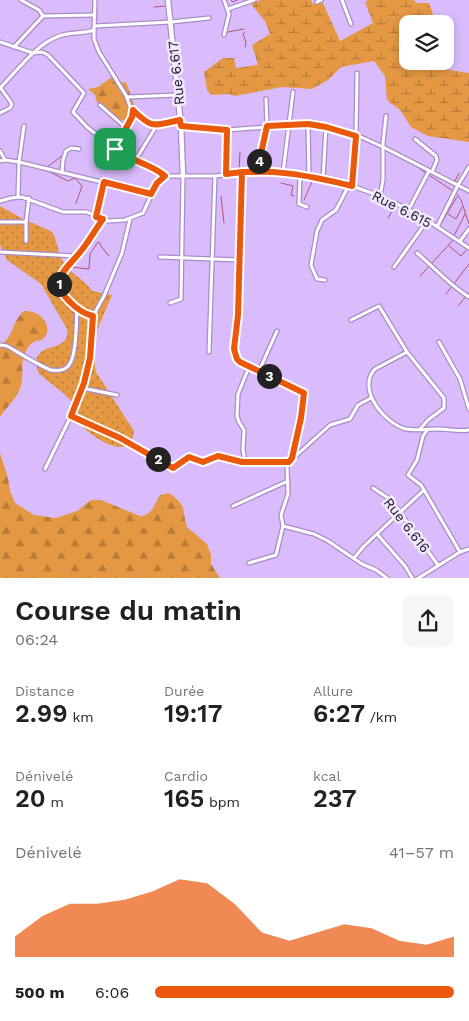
<!DOCTYPE html>
<html lang="fr">
<meta charset="utf-8">
<style>
body{margin:0;font-family:"Work Sans",sans-serif;background:#f6f6f6;color:#202124;height:100vh;display:flex;flex-direction:column;font-size:19px;white-space:nowrap}
*{box-sizing:border-box;margin:0}
p{font-size:16px;color:#757577}
.icon{flex:none;width:28px;height:28px;fill:none;stroke:currentColor;stroke-width:2;stroke-linecap:round;stroke-linejoin:round}
.map{position:relative;height:578px;overflow:hidden}
.drawer{display:flex;flex-direction:column;background:#fff;flex:1}
.drawer>*{flex:none}
.tools{position:absolute;left:399px;top:15px;display:grid;gap:10px}
.tools a{display:grid;place-items:center;width:55px;height:55px;border-radius:10px;background:#fff;box-shadow:0 2px 8px #0003;font-size:25px}
.pin{position:absolute;display:grid;place-items:center;width:42px;height:42px;color:#fff;margin:-21px;border-radius:10px;box-shadow:0 2px 8px #0006}
.km{position:absolute;width:25px;height:25px;margin:-12px;border-radius:50%;background:#222;color:#fff;font-size:14px;line-height:25px;text-align:center}
.round{display:grid;place-items:center;flex:none;width:52px;height:52px;border-radius:10px;background:#f6f6f6}
.overview{display:flex;align-items:center;justify-content:space-between;height:85px;padding:0 15px}
h1{font-size:28px;font-weight:600;line-height:38px}
.stats{display:grid;grid-template-columns:repeat(3,1fr);gap:8px;height:85px;padding:5px 15px}
.stats div{display:grid;align-content:center}
.stats b{font-size:25px;font-weight:600}
.stats small{font-size:14px;font-weight:400}
.stats p{font-size:14px}
.chart{height:140px;padding:10px 15px}
.chart p{display:flex;justify-content:space-between}
.chart svg{width:100%;height:90px;margin-top:5px;fill:#ea580c;opacity:.7}
ul{padding:0 15px;list-style:none;font-size:16px}
li{display:grid;grid-template-columns:80px 60px 1fr;align-items:center;height:38px}
li i{height:12px;border-radius:6px;background:#ea580c}
.map>svg:first-child{display:block}
</style>
<div class="map">
<svg width="469" height="579" viewBox="0 0 469 579">
<defs>
<pattern id="grass-dots" width="8" height="8" patternUnits="userSpaceOnUse" patternTransform="scale(1.25)"><rect width="8" height="8" fill="#e49843"/><path d="M2 2h.1M6 6h.1" fill="none" stroke="#b87b38" stroke-width="1.8" stroke-linecap="round"/></pattern>
<pattern id="forest-firs" width="22" height="20" patternUnits="userSpaceOnUse" patternTransform="scale(1.25)"><rect width="22" height="20" fill="#e49843"/><path d="M5 1l3.5 6h-7zM16 11l3.5 6h-7z" fill="#b87b38"/></pattern>
<pattern id="wetland-marsh" width="20" height="14" patternUnits="userSpaceOnUse" patternTransform="scale(1.25)"><rect width="20" height="14" fill="#e49843"/><path d="M1 5h8M5 5V1M11 12h8M15 12V8" fill="none" stroke="#b87b38"/></pattern>
</defs>
<rect width="100%" height="100%" fill="#dabcfc"/>
<path fill="url(#grass-dots)" d="M0 206 23 219 51 231C58 239 57 251 62 260 69 274 84 278 92 291L112 295 93 340 94 359 96 372 134 431C131 465 91 436 80 424 75 418 76 409 72 402 63 391 50 383 39 374 38 371 36 366 36 362 37 341 71 353 67 329L41 284 7 260 0 245Z"/>
<g fill="url(#forest-firs)">
<path d="M116 74 119 80 123 83 126 82 134 104 125 121C110 115 98 113 95 95L88 89 98 87Z"/>
<path d="M24 311C33 311 39 313 44 320 49 327 49 336 41 340 39 341 36 340 34 342 29 344 27 349 25 354 21 363 23 371 22 381 20 396 8 405 0 417V345C15 336 11 322 24 311Z"/>
<path d="M0 453 8 478 10 491 15 503 34 515 56 518 77 511 91 500H101L140 516C153 515 154 504 160 495L169 493C188 507 181 507 187 527L207 544 211 555V564L220 578H0Z"/>
</g>
<path fill="url(#wetland-marsh)" d="M261 0H311L313 4 323 3 340 41 373 23 365 2 368 0H414L416 3H429L433 14 415 24H408V61H429L432 67 469 73V142L428 136 411 127 401 111 387 100 385 76 374 61 341 67 328 80 312 89 282 87 235 96 229 94 211 95 207 90 204 72 223 58H234L236 68 258 65 252 45 270 34 265 21 251 4Z"/>
<g fill="none" stroke-linecap="round" stroke-linejoin="round">
<g stroke="#ac5672" stroke-width="1">
<path d="M231 0 233 2 237 0"/>
<path d="M154 7 166 6"/>
<path d="M228 32 244 29"/>
<path d="M245 32 243 34 246 42 245 47"/>
<path d="M46 168 63 155"/>
<path d="M420 169 453 191"/>
<path d="M46 170 68 181 75 178 82 186 76 203"/>
<path d="M239 171 240 152"/>
<path d="M455 181 459 173"/>
<path d="M281 183 293 186 291 195 294 196"/>
<path d="M456 193 461 200 469 224"/>
<path d="M221 196 224 223"/>
<path d="M239 198 237 210 239 217"/>
<path d="M304 200 315 175"/>
<path d="M448 214 456 219 462 207"/>
<path d="M388 218 396 205"/>
<path d="M439 227 457 197"/>
<path d="M454 236 465 214"/>
<path d="M449 246 461 256 468 248"/>
<path d="M70 267 89 269 90 254 98 242 101 244 100 245 109 256"/>
<path d="M420 276 456 237"/>
<path d="M446 294 469 264"/>
<path d="M458 306 469 293"/>
</g>
<g stroke="#a88cc8" stroke-width="5.5">
<g id="street">
<path d="M21 0 39 10 43 16"/>
<path d="M224 0 229 14 224 35"/>
<path d="M342 0 351 24"/>
<path d="M317 2 321 0"/>
<path d="M228 9 254 0"/>
<path d="M95 26 171 22 209 18"/>
<path d="M94 30V39L99 52 127 97 178 95"/>
<path d="M0 42 33 53 42 52 48 55 84 93 73 112 87 127 122 155 160 172 165 176"/>
<path d="M14 47 43 16 95 15"/>
<path d="M0 88C18 70 35 45 59 36 70 32 83 34 94 30L95 0"/>
<path d="M100 105 126 128"/>
<path d="M133 111C153 130 155 125 181 120"/>
<path d="M0 113 10 108 12 104 0 87"/>
<path d="M308 124 309 176"/>
<path d="M181 126 227 130 308 124 326 127 361 137 383 147 469 191"/>
<path d="M415 139 436 156 437 160 432 172"/>
<path d="M115 149 133 115 127 98"/>
<path d="M0 151 5 160"/>
<path d="M0 161 5 160 19 162 151 194"/>
<path d="M135 161 157 125"/>
<path d="M242 172 238 315 234 349 237 359 240 362 304 393 301 418 292 458"/>
<path d="M257 172 267 126 266 99"/>
<path d="M62 173 63 160 66 151 71 148 79 149"/>
<path d="M283 173 293 92"/>
<path d="M226 174 227 130"/>
<path d="M300 175 299 204 307 207"/>
<path d="M323 179 326 127"/>
<path d="M352 186 356 136 357 73"/>
<path d="M380 196 383 180V143L386 116"/>
<path d="M18 197 19 162 24 126"/>
<path d="M0 201 11 198 22 197 63 212H87L108 221 125 220 143 213 157 183 165 176H215L246 172H276L309 176 352 186 380 196 418 214 469 248"/>
<path d="M409 209 429 171"/>
<path d="M96 217 105 182"/>
<path d="M130 219 122 253 104 296 93 316 92 341 90 358 84 383 71 416 120 438 173 468 189 457 203 462 218 456 242 462H289"/>
<path d="M0 222H26"/>
<path d="M437 227 458 185 469 167"/>
<path d="M26 241V222L29 198"/>
<path d="M460 241 469 229"/>
<path d="M0 252 76 256"/>
<path d="M417 253C435 268 448 284 469 297"/>
<path d="M160 257 240 260"/>
<path d="M394 267 427 221"/>
<path d="M325 280 317 279 311 265 317 231 322 220 336 210 349 185"/>
<path d="M170 303 181 299 183 176"/>
<path d="M93 316C84 314 77 309 70 302 46 280 67 270 81 251 89 241 95 230 103 219"/>
<path d="M351 320 379 306 407 352 444 398V408L428 420 420 429"/>
<path d="M439 342 460 379 469 409"/>
<path d="M0 345 7 346C16 351 43 368 51 370 57 371 65 371 69 365 77 354 76 322 77 308"/>
<path d="M209 352 215 176"/>
<path d="M407 352 375 369C356 389 385 424 406 429 416 431 428 429 438 429 449 429 458 432 469 430"/>
<path d="M259 371 277 331"/>
<path d="M82 388 117 395"/>
<path d="M245 462 243 450 244 430 239 422 237 416 238 394 249 367"/>
<path d="M45 469 71 416"/>
<path d="M373 488 391 500 438 565"/>
<path d="M424 490 421 485 408 475 417 460 423 436 428 429"/>
<path d="M233 506 288 481"/>
<path d="M283 526 314 534 328 541 362 564 376 570 388 579"/>
<path d="M377 534 405 566 413 579"/>
<path d="M354 558 364 546 424 490 460 552"/>
<path d="M249 563 276 555 283 526 281 515 288 494 287 467 289 462 330 425 350 419 358 405 371 398"/>
<path d="M417 579 460 552 469 549"/>
</g>
</g>
<g stroke="#a88cc8" stroke-width="7">
<path id="secondary" d="M168 0 181 126 183 176"/>
</g>
<use href="#street" stroke="#fff" stroke-width="3"/>
<use href="#secondary" stroke="#fff" stroke-width="4.5"/>
</g>
<g fill="none" stroke-linecap="round" stroke-linejoin="round">
<g stroke="#fff" stroke-width="10">
<path id="route" d="M115 149C131 161 153 165 165 176L157 183 151 194 104 182 96 217 103 219C95 230 89 241 81 251 66 270 47 280 70 302 77 309 84 314 93 316L90 358 84 383 71 416 120 438 173 468 189 457 203 462 218 456 242 462H289L292 458 301 418 304 393 240 362 237 359 234 349 238 315 242 172H257L267 126 308 124 326 127 356 136 352 186C311 176 269 167 226 174L227 130 181 126 180 120C154 125 153 130 133 110L132 117 115 149"/>
</g>
<use href="#route" stroke="#ea580c" stroke-width="6"/>
</g>
<g text-anchor="middle" dominant-baseline="central" stroke-width="5" stroke-linejoin="round" paint-order="stroke">
<g font-size="14" fill="#21162d" stroke="#f0e8fb">
<text transform="translate(176 73) rotate(-96)">Rue 6.617</text>
<text transform="translate(402 209) rotate(27)">Rue 6.615</text>
<text transform="translate(407 525) rotate(52)">Rue 6.616</text>
</g>
</g>
</svg>
<div class="tools">
<a><svg class="icon" aria-label="layers" viewBox="0 0 24 24"><path d="M12 4l9 5-9 5-9-5zM3 14l9 5 9-5"/></svg></a>
</div>
<div class="pin" style="left:115px;top:149px;background:#1e9e55"><svg class="icon" aria-label="arrive" viewBox="0 0 24 24"><path d="M6 21V4h12l-3 4 3 4H6"/></svg></div>
<b class="km" style="left:59px;top:284px">1</b>
<b class="km" style="left:158px;top:459px">2</b>
<b class="km" style="left:269px;top:376px">3</b>
<b class="km" style="left:259px;top:161px">4</b>
</div>
<section class="drawer">
<div class="overview"><div><h1>Course du matin</h1><p>06:24</p></div><a class="round"><svg class="icon" aria-label="share" viewBox="0 0 24 24"><path d="M12 15V3M7 8l5-5 5 5M5 13v7h14v-7"/></svg></a></div>
<div class="stats">
<div><p>Distance</p><b>2.99<small> km</small></b></div>
<div><p>Durée</p><b>19:17</b></div>
<div><p>Allure</p><b>6:27<small> /km</small></b></div>
</div>
<div class="stats">
<div><p>Dénivelé</p><b>20<small> m</small></b></div>
<div><p>Cardio</p><b>165<small> bpm</small></b></div>
<div><p>kcal</p><b>237</b></div>
</div>
<div class="chart"><p><span>Dénivelé</span>41–57 m</p>
<svg viewBox="0 0 160 44" preserveAspectRatio="none"><path d="M0 44V34L10 24L20 18L30 18L40 16L50 12L60 6L70 8L80 18L90 32L100 36L110 32L120 28L130 30L140 36L150 38L160 34V44z"/></svg>
</div>
<ul>
<li><b>500 m</b>6:06<i style="width:100%"></i></li>
</ul>
</section>
